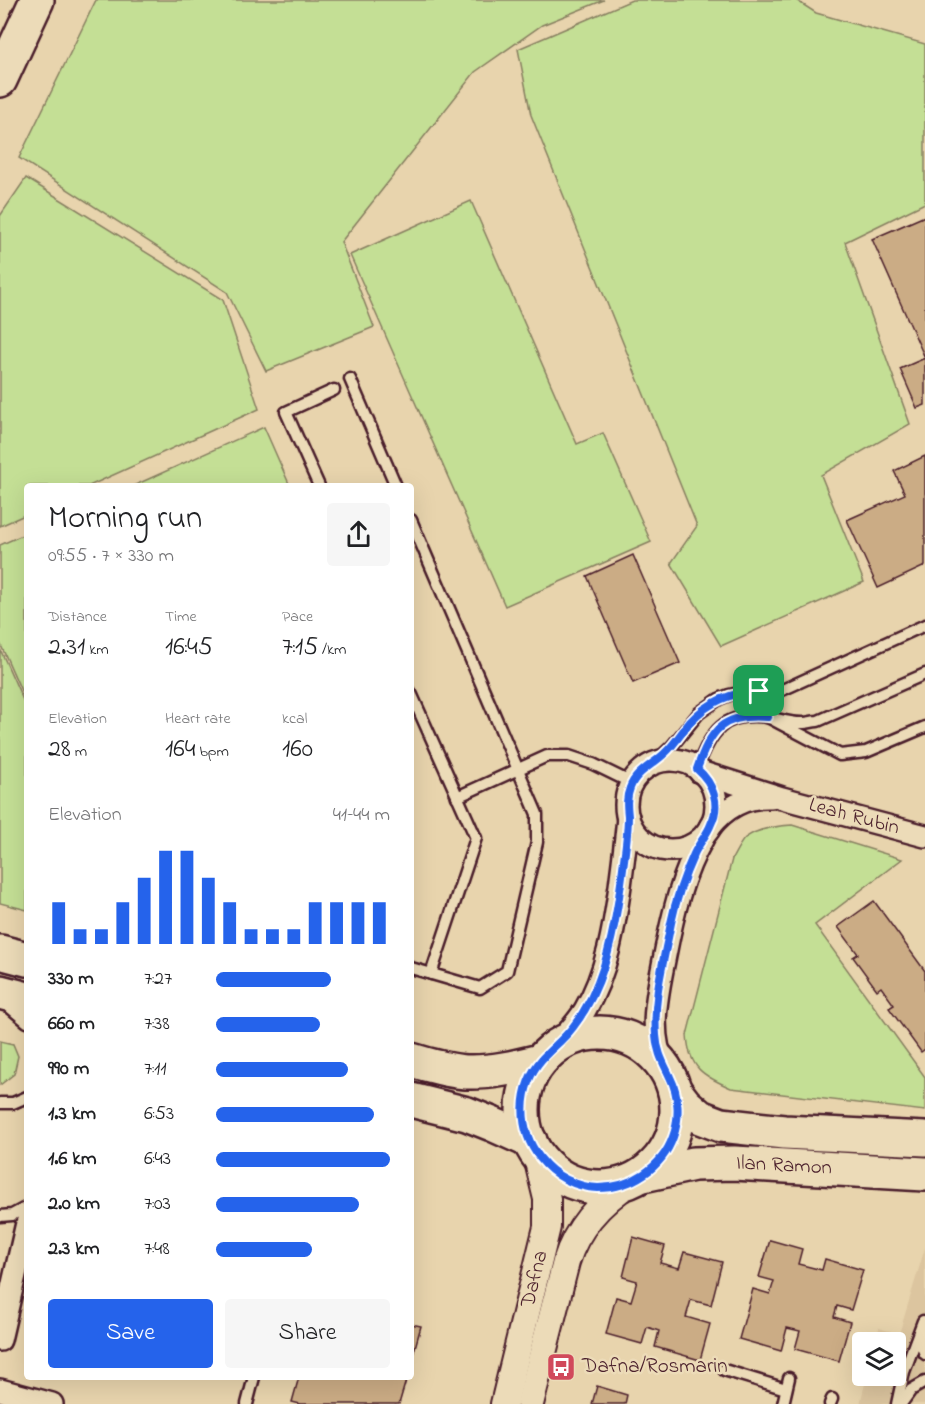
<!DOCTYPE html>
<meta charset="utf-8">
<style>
body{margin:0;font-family:"Indie Flower",sans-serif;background:#f6f6f6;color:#202124;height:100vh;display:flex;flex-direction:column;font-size:22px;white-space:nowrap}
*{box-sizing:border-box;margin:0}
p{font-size:20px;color:#757577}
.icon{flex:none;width:33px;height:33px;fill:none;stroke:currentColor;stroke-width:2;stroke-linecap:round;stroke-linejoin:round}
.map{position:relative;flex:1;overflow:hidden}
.drawer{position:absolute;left:24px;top:483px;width:390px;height:897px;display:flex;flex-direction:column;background:#fff;border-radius:6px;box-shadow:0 6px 24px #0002}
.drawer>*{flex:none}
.fabs{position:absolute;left:852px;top:1332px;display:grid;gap:12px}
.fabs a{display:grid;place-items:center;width:54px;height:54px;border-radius:6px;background:#fff;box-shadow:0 6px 24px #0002;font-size:30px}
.pin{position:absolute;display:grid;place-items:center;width:51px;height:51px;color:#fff;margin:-26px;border-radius:12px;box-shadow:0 3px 9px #0006}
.round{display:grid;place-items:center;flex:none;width:63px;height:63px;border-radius:6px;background:#f6f6f6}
.overview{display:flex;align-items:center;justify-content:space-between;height:102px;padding:0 24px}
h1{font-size:33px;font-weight:600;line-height:45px}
.figures{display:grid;grid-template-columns:repeat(3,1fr);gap:9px;height:102px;padding:6px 24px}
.figures div{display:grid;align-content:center}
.figures b{font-size:26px;font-weight:600}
.figures small{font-size:16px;font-weight:400}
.figures p{font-size:16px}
.chart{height:168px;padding:12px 24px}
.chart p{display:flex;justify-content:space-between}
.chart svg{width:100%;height:108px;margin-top:6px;stroke:#2563eb;stroke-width:6}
.button{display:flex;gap:12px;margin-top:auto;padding:12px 24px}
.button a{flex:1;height:69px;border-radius:6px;background:#2563eb;color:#fff;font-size:24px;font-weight:600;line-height:69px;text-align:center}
.button a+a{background:#f6f6f6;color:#202124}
ul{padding:0 24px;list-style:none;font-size:20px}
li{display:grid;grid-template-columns:96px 72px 1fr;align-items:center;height:45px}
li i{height:15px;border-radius:8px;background:#2563eb}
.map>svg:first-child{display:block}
</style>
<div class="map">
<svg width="925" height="1404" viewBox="0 0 925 1404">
<rect width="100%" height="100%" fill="#e8d4ad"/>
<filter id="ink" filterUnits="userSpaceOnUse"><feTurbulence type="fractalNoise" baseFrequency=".0167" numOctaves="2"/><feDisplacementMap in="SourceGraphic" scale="12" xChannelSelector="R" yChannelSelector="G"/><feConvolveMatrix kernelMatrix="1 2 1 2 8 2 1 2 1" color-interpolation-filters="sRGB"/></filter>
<g filter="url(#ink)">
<path fill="#dcc59f" d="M925 1248V1404H860L867 1376H896V1342H876L879 1328 899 1334Z"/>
<g fill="#c4df95" stroke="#877f60" stroke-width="1.5">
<path d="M96 0H604L542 25 475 72 341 242 374 327 266 371 227 292 19 158Z"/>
<path d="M632 0H796L816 13 925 44V203L845 242 910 424 821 475 864 582 721 646 671 563 697 526 531 115 518 49Z"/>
<path d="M26 178 223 300 259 409 89 486H27V514L0 526V216Z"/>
<path d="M471 201 577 444 603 433 651 542 505 606 350 255Z"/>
<path d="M264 427 290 486H133Z"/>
<path d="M27 533V704L0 643V545Z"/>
<path d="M0 649 27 709V910L0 903Z"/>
<path d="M792 825 902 859 815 925 925 1077V1111L731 1088C703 1076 689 1068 687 1035L732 859C736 852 740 843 745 838 758 828 777 826 792 825Z"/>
<path d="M0 1041 13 1044 18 1056 14 1074 0 1085Z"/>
</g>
<g fill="#cbac85" stroke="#4a1f2b" stroke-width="1.5">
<path d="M925 216V405L917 408 900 369 925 358 872 239Z"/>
<path d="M925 456V566L878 588 847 520 905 494 894 471Z"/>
<path d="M633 555 680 663 633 683 587 576Z"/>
<path d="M874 901 925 971V1049L921 1052 889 1008 894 1005 881 987 877 990 853 957 858 954 838 927Z"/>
<path d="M633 1237 665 1246 660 1263 679 1268 684 1252 722 1262 711 1305 691 1300 686 1317 710 1324 700 1360 655 1347 659 1331 647 1327 642 1344 606 1334 616 1297 631 1301 637 1281 623 1277Z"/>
<path d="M770 1240 802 1249 798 1264 822 1270 825 1259 863 1270 851 1310 837 1306 834 1317 850 1322 839 1361 795 1349 800 1331 787 1328 781 1351 739 1339 753 1289 770 1294 774 1281 759 1277Z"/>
<path d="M411 1324 421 1326 411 1362Z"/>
<path d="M299 1377H407L399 1404H300L292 1402Z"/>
<path d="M597 1386 627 1395 625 1404H592Z"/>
</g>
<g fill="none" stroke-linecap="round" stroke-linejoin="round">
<g stroke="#4a1f2b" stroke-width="15">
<g id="service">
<path d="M350 379 396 486"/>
<path d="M319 486 286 412 334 390"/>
<path d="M411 520 537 814V842L507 971 480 988 411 968"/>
<path d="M759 691 768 717 840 755 866 752 925 727"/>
<path d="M411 693 476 838 431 974"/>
<path d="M653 764 672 746 699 713 719 699 729 695 749 691H780L925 625"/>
<path d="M697 769C710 732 724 711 767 717 779 719 792 724 804 723 808 723 813 721 818 721L925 674"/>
<path d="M457 797 547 756H569L593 764 632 783"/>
<path d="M7 1005 27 1022"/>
<path d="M0 1103H13L27 1097"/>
<path d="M0 1216 12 1215 27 1207"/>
<path d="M921 1331 922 1347 925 1354"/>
<path d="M724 1370 786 1389"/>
<path d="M247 1404 254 1377"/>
<path d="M783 1404 789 1378"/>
<path d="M830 1404 832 1399"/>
<path d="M897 1404 904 1372 923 1321"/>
<path d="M901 1404 911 1390 925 1382"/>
</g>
</g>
<g stroke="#4a1f2b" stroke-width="26">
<g id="minor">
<circle cx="671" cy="805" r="45"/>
<path d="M700 772 782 798 925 836"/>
<path d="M710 827C725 808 746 796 771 797"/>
<path d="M553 1049C564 1036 576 1025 585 1010 607 973 614 928 620 886 623 863 626 840 628 817"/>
<path d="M665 1068C647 1032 658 992 665 955 673 914 682 874 703 838"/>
<path d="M0 1340 27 1223"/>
<path d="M0 1390 52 1404"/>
</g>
</g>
<g stroke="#4a1f2b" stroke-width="30">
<g id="tertiary">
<path d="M504 1404 547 1227V1199L536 1153"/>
<path d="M530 1404 566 1262C577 1226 601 1201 632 1181"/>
</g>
</g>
<g stroke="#4a1f2b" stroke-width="38">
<g id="primary">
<path d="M0 952 27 959"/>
<path d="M0 992 27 999"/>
<circle cx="600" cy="1110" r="77"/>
<path d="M411 1060C429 1065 447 1071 466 1072 491 1073 516 1067 540 1061"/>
<path d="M675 1091 685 1104 700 1117 721 1125 784 1132 925 1139"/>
<path d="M411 1100 467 1114 492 1124 530 1141"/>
<path d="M643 1175 694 1164 734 1163 925 1174"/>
</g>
</g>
<g stroke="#4a1f2b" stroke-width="38">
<path id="trunk" d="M0 80 37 0"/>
</g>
<use href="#service" stroke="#ecdbb8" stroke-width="10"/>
<use href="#minor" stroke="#ecdbb8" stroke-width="21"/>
<use href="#tertiary" stroke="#ecdbb8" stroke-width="26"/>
<use href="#primary" stroke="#ecdbb8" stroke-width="33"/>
<use href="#trunk" stroke="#ecdbb8" stroke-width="33"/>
</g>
</g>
<g fill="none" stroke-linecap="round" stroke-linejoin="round" filter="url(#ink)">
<g stroke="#fff" stroke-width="12">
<path id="route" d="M759 691 768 717C723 713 711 729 697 769 713 783 721 804 711 824 707 835 699 843 694 854 684 876 676 899 671 923 664 960 653 997 656 1035 657 1052 663 1062 670 1077 679 1095 680 1118 673 1137 662 1168 631 1188 598 1188 575 1187 554 1176 540 1158 517 1129 518 1087 542 1059 552 1048 564 1039 573 1027 587 1009 597 988 604 966 616 927 621 885 626 844 627 835 628 825 628 816 627 806 626 798 630 788 636 771 653 765 665 753 675 744 681 733 690 722 709 701 732 692 759 691Z"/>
</g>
<use href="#route" stroke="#2563eb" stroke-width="8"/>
</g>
<defs>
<g id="bus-square" transform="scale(1.5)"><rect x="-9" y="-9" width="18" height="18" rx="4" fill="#d1495b" stroke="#ecdbb8"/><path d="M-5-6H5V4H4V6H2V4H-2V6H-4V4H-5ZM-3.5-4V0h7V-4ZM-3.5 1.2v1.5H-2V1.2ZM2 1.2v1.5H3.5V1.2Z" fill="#fff"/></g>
</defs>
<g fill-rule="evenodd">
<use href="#bus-square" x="561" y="1367"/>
</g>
<g text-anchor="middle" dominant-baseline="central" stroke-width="5" stroke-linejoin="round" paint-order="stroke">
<g font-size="21" fill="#4a1f2b" stroke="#ecdbb8">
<text transform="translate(854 817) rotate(15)">Leah Rubin</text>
<text transform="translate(784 1166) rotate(3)">Ilan Ramon</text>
<text transform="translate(535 1279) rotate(-76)">Dafna</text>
</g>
<g font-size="21" fill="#4a1f2b" stroke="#ecdbb8" text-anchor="start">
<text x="582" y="1367">Dafna/Rosmarin</text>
</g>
</g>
</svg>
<div class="fabs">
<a><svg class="icon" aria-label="layers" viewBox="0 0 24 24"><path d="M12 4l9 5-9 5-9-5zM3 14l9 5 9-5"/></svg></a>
</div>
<div class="pin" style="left:759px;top:691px;background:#1e9e55"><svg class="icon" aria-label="arrive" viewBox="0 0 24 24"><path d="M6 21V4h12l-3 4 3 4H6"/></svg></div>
<section class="drawer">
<div class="overview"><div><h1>Morning run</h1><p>09:55 · 7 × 330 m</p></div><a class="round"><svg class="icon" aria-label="share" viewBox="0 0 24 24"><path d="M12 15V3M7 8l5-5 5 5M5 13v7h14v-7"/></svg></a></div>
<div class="figures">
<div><p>Distance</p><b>2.31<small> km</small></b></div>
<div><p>Time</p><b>16:45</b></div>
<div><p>Pace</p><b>7:15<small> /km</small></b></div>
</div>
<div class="figures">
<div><p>Elevation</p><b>28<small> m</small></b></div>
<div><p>Heart rate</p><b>164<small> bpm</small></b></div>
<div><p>kcal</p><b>160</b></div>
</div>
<div class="chart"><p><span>Elevation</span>41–44 m</p>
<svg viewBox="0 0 160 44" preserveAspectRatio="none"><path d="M5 44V27M15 44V38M25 44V38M35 44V27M45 44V17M55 44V6M65 44V6M75 44V17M85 44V27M95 44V38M105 44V38M115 44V38M125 44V27M135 44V27M145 44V27M155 44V27"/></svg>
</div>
<ul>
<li><b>330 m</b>7:27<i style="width:66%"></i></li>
<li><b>660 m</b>7:38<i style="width:60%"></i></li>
<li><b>990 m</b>7:11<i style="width:76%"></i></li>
<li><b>1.3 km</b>6:53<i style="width:91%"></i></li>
<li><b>1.6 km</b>6:43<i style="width:100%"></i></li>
<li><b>2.0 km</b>7:03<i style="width:82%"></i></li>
<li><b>2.3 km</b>7:48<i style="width:55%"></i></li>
</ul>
<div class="button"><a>Save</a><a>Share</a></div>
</section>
</div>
